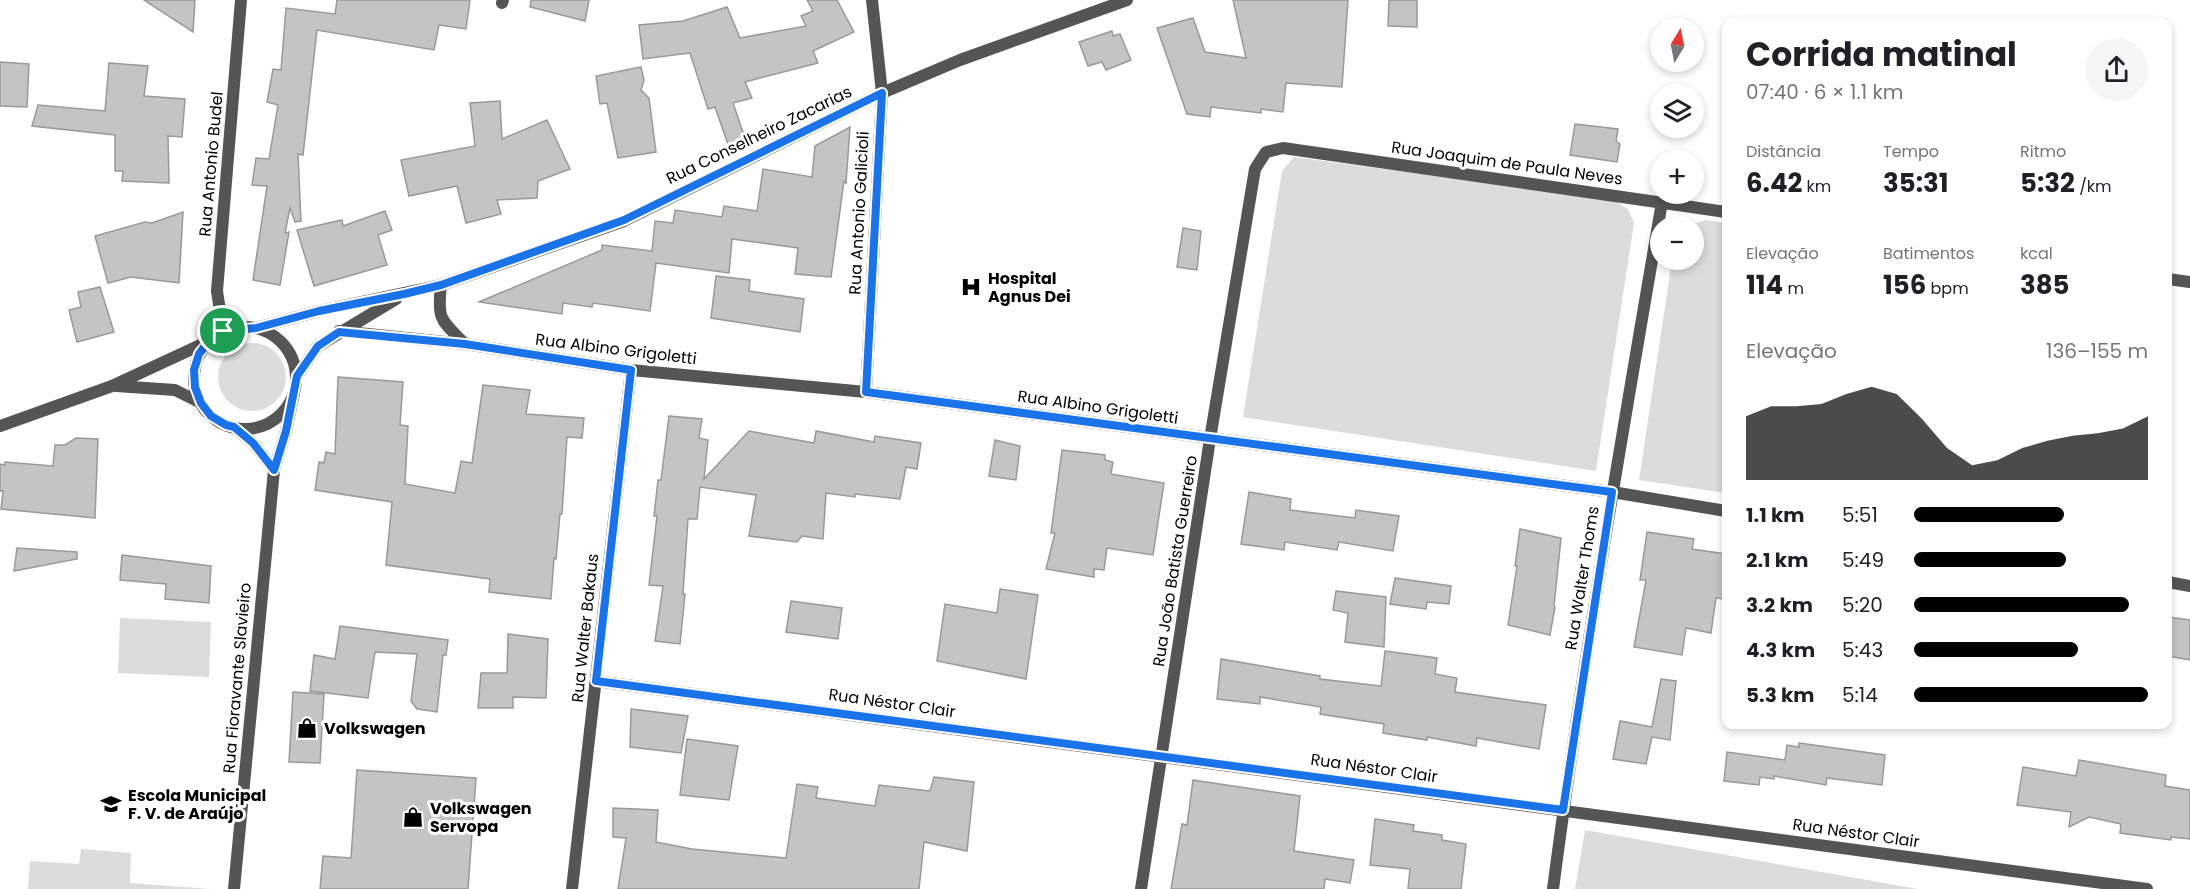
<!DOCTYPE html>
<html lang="pt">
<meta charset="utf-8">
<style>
body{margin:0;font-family:Poppins,sans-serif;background:#f6f6f6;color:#202124;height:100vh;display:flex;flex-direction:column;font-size:22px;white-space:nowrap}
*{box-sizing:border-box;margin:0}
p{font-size:20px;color:#757577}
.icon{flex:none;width:33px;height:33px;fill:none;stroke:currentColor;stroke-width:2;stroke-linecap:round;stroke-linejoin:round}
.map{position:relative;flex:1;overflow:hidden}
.sheet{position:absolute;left:1722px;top:18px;width:450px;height:711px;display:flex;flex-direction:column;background:#fff;border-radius:12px;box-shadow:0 3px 9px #0003}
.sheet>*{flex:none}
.needle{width:39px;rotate:10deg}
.fabs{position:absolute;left:1650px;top:18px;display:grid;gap:12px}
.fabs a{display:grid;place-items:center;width:54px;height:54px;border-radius:50%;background:#fff;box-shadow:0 3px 9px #0003;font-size:30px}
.pin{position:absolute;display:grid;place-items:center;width:51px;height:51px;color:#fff;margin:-26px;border:3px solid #fff;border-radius:50%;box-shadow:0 2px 6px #0007}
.round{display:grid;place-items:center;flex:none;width:63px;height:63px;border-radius:32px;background:#f6f6f6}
.summary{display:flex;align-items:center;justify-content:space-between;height:102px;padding:0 24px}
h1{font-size:33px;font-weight:700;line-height:45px}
.figures{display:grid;grid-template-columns:repeat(3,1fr);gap:9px;height:102px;padding:6px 24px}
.figures div{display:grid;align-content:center}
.figures b{font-size:26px;font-weight:700}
.figures small{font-size:16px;font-weight:400}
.figures p{font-size:16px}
.chart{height:168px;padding:12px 24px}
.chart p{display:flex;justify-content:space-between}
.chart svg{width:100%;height:108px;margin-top:6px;fill:#000;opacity:.7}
ul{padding:0 24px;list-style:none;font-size:20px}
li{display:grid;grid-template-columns:96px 72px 1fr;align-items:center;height:45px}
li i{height:15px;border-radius:8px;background:#000}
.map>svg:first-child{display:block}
</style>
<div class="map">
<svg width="2190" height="889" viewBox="0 0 2190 889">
<rect width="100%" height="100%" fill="#fff"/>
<g fill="#dcdcdc">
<path d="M1294 157 1612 199 1628 209 1634 223 1596 471 1243 417 1282 171Z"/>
<path d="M1705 220 1726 223V493L1639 480 1672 260H1694V226H1688Z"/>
<circle cx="252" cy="377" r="34"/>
<path d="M120 618 211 622 209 677 118 673Z"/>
<path d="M1585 830 1918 889H1575Z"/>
<path d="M81 849 131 853 130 883 210 889H28L30 861 79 864Z"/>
</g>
<g fill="#c4c4c4" stroke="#999" stroke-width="1.5">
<path d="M144 0H195L193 32Z"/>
<path d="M337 0H470L466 29 439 25 434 50 317 30 303 155 298 154 301 221 295 222 290 208 285 233 289 232 280 285 253 280 267 186 252 185 256 158 269 159 278 105 267 102 273 69 281 70 286 8 335 14Z"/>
<path d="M531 0H589L585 21 530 7Z"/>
<path d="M807 0H837L854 32 813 51 818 63 745 82 752 98 733 103 747 144 730 150 715 107 708 109 690 53 643 59 639 25 683 21 727 7 740 38 806 26 801 16 813 11Z"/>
<path d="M1233 0H1348L1342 87 1286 83 1283 112 1261 109V113L1211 107 1210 117 1187 114 1157 28 1193 18 1205 52 1246 58Z"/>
<path d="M1389 0H1417V27L1388 26Z"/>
<path d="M1112 31 1113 36 1120 34 1131 60 1106 70 1102 62 1088 66 1079 42Z"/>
<path d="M0 62 29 64 27 107 0 106Z"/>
<path d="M109 63 148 66 144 96 185 99 182 137 168 136 169 183 122 181 123 171H115V135L32 126 38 105 105 111Z"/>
<path d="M641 67 644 80 641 90 649 98 656 152 618 158 607 103 600 104 596 76Z"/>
<path d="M500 101 502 139 547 120 570 169 538 181 537 198 497 200 501 214 466 223 457 186 409 196 401 160 475 146 470 103Z"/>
<path d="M1575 124 1618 129 1616 141 1620 144 1617 162 1570 155Z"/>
<path d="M850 127 846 183 844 181 831 277 795 274 798 248 732 239 729 273 656 263 650 311 593 303 592 307 563 303 562 314 479 302 602 250V245L652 251 655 221 673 223 675 210 722 217 724 206 757 211 763 169 812 177 815 146Z"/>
<path d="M385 211 392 230 378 235 387 265 314 286 297 230 342 220 343 226Z"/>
<path d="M183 212 179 283 131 277 108 283 95 236 145 222 152 223Z"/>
<path d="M1183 228 1201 231 1197 270 1177 267Z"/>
<path d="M716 276 750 280 749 291 804 299 800 332 711 318Z"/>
<path d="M100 287 114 332 77 342 69 310 81 307 78 292Z"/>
<path d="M338 377 403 382 400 425 408 426 405 484 455 493 461 461 472 463 483 385 530 390 526 414 584 418 582 438 567 437 562 514H560L556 559 554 558 551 599 489 592 490 579 386 565 392 502 315 490 319 462 324 463 326 452 335 454Z"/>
<path d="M669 416 702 419 699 438 708 440 704 479 749 431 814 443 816 431 874 442 875 436 921 443 917 469 906 467 900 499 855 494V497L826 493 823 539 802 536 797 542 749 536 756 495 700 487 697 519H688L683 594H685L680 644 655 641 663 586 649 585 657 516H654L658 480H661Z"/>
<path d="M76 438 98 439 95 518 1 509 3 491H0V464L5 465V462L53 466 55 445H65Z"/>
<path d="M995 440 1020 446 1016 480 989 476Z"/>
<path d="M1062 450 1105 455V460L1113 462 1111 474 1164 483 1153 555 1107 548 1104 570 1094 569V577L1046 569 1055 533H1051Z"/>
<path d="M1249 492 1291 499 1290 510 1355 518 1356 510 1399 516 1393 551 1339 542 1337 550 1285 542 1284 550 1241 544Z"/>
<path d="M1520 529 1561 538 1554 606 1555 607 1550 635 1508 625 1517 566H1515Z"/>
<path d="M1647 532 1694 539 1692 549 1726 554V599L1716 598 1711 633 1686 628 1682 655 1634 647 1646 580H1640Z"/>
<path d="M17 548 77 552V559L14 571Z"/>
<path d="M122 555 211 566 209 603 165 599 166 584 120 580Z"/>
<path d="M1395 578 1451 586 1449 604 1427 602 1426 609 1390 604Z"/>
<path d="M1000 589 1038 595 1026 679 937 661 945 604 997 613Z"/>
<path d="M1336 591 1386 597 1384 647 1345 642 1348 613 1333 610Z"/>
<path d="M791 601 842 608 838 639 786 632Z"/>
<path d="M2168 617 2190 620V660L2168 656Z"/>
<path d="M340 626 448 640 446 655H443L437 712 417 709 411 701 417 654 375 652 368 698 310 691 314 655 335 659Z"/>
<path d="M508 634 548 639 546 698 513 697V708H478L481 673H507Z"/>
<path d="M1385 651 1437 658 1435 674 1457 678 1455 692 1546 705 1539 749 1477 738 1476 746 1427 737V740L1383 733 1384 724 1320 714 1321 707 1260 697V704L1217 699 1221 659 1320 676V679L1381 686Z"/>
<path d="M1661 679 1676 681 1670 740 1652 737 1646 764 1613 759 1620 721 1652 727Z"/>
<path d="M293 692 324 694 320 763 289 762Z"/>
<path d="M631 709 688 716 681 753 630 747Z"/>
<path d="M687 739 738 746 729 800 680 795Z"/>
<path d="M1799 743 1885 755 1882 785 1827 778 1826 785 1774 776V779L1760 777 1759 785 1724 781 1727 752 1785 760 1787 745 1799 747Z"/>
<path d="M2079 760 2166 775 2165 786 2190 790V839L2171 837V840L2120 833 2121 824 2089 817 2069 827 2071 812 2017 805 2023 767 2076 776Z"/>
<path d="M357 770 476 778 468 889H320L323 856 351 858Z"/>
<path d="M934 777 974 782 967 851 924 842 919 889H618L626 838 613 837V808L658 810 656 842 692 849 786 858 797 784 818 787 816 798 875 806 879 785 930 791Z"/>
<path d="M1193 780 1300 796 1294 851 1354 860 1350 883 1325 879 1324 889H1171L1182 824 1187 825Z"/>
<path d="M1375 819 1414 825 1413 831 1442 835V840L1466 844 1461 889H1408L1410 869 1370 865Z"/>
</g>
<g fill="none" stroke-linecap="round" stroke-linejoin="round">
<g stroke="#555" stroke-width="12">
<path d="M502 3 503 0"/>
<path d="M2168 279 2190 282"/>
<path d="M441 285C437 320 441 320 465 344"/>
<circle cx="245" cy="378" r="51"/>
<path d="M256 328 319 311 441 285 624 221 882 93 960 60 1127 0"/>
<path d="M223 331 217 291 241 0"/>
<path d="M339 331 465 344 631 370 866 392 1612 492 1726 511"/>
<path d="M297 376 318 346 396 299"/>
<path d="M116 386 175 390 201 403"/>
<path d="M866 392 882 93 872 0"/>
<path d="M0 426 112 386 207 342"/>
<path d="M235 428 253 443 274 470"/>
<path d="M2168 582 2190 586"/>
<path d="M596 681 2147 889"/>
<path d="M234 889 274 470 286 431 294 393"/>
<path d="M572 889 631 370"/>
<path d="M1141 889 1210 439 1255 169 1266 152 1283 148 1726 212"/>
<path d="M1553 889C1583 659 1623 430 1662 202"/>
</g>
</g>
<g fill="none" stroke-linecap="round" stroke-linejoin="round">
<g stroke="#fff" stroke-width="12">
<path id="route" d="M882 93 866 392 1612 492 1563 810 596 681 631 370 465 344 339 332 318 346 297 376 286 431 274 470 253 443 234 427 226 425 211 416 201 403 195 387 194 370 199 354 209 341 223 331 256 328 319 311 404 294 441 285 624 220Z"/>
</g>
<use href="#route" stroke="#1a73e8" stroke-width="8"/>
</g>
<defs>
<g id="hospital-bare" transform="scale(1.62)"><path d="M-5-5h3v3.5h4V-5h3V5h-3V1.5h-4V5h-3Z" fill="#000" stroke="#fff" stroke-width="2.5" paint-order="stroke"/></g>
<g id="shop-bare" transform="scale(1.62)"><path d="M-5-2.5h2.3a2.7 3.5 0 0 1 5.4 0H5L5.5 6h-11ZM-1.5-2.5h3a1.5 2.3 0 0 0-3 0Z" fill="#000" stroke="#fff" stroke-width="2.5" paint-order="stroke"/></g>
<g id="school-bare" transform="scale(1.62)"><path d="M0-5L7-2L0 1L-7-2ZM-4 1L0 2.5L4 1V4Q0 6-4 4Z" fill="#000" stroke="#fff" stroke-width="2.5" paint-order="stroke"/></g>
</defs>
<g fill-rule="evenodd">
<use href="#hospital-bare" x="971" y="287"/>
<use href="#shop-bare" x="307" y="728"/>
<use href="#school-bare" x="111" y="804"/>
<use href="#shop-bare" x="413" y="817"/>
</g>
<g text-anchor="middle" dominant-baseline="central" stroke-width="6" stroke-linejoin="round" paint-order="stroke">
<g font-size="16" fill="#000" stroke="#fff">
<text transform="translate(759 135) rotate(-26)">Rua Conselheiro Zacarias</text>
<text transform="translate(1507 163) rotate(8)">Rua Joaquim de Paula Neves</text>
<text transform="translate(211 164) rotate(-85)">Rua Antonio Budel</text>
<text transform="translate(859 213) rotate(-87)">Rua Antonio Galicioli</text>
<text transform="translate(616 349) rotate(7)">Rua Albino Grigoletti</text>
<text transform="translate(1098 407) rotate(8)">Rua Albino Grigoletti</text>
<text transform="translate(1175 561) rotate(-81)">Rua João Batista Guerreiro</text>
<text transform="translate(1582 578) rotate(-81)">Rua Walter Thoms</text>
<text transform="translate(585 628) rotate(-84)">Rua Walter Bakaus</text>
<text transform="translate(237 678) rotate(-85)">Rua Fioravante Slavieiro</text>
<text transform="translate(892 703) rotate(8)">Rua Néstor Clair</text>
<text transform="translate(1374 768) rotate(8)">Rua Néstor Clair</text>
<text transform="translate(1856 833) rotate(8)">Rua Néstor Clair</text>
</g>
<g font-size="16" font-weight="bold" fill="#000" stroke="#fff" text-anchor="start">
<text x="988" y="278">Hospital<tspan x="988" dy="18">Agnus Dei</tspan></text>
<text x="324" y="728">Volkswagen</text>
<text x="128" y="795">Escola Municipal<tspan x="128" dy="18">F. V. de Araújo</tspan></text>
<text x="430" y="808">Volkswagen<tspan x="430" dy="18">Servopa</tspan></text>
</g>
</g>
</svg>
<div class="fabs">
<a><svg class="needle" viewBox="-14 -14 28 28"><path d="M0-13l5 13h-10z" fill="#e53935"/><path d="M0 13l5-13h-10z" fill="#757577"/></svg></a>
<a><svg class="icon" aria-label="layers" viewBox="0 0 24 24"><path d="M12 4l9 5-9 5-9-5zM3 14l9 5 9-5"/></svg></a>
<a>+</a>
<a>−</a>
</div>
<div class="pin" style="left:223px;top:331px;background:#1e9e55"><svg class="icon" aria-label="arrive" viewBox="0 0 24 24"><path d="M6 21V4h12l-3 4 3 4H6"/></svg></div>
<section class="sheet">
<div class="summary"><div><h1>Corrida matinal</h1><p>07:40 · 6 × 1.1 km</p></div><a class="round"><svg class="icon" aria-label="share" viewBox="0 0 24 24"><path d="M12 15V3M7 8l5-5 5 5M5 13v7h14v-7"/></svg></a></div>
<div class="figures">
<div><p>Distância</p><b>6.42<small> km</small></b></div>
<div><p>Tempo</p><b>35:31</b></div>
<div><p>Ritmo</p><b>5:32<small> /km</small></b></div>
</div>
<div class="figures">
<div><p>Elevação</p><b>114<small> m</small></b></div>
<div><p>Batimentos</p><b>156<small> bpm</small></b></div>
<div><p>kcal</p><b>385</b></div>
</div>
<div class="chart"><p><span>Elevação</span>136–155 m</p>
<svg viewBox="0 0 160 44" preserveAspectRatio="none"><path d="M0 44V18L10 14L20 14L30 13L40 9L50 6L60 9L70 19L80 31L90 38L100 36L110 31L120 28L130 26L140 25L150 23L160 18V44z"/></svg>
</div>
<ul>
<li><b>1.1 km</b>5:51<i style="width:64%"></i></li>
<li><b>2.1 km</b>5:49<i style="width:65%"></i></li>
<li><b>3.2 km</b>5:20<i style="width:92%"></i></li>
<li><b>4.3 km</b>5:43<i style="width:70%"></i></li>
<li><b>5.3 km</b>5:14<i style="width:100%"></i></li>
</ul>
</section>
</div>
